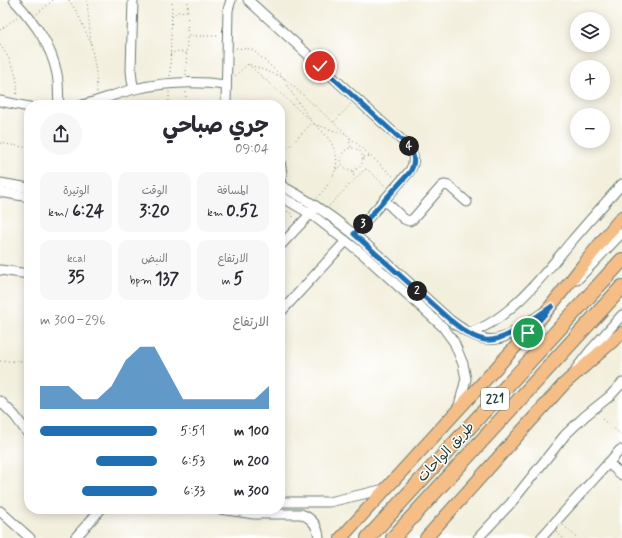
<!DOCTYPE html>
<html lang="ar">
<meta charset="utf-8">
<style>
body{margin:0;font-family:Mynerve,"Playpen Sans Arabic",sans-serif;background:#f7f7f7;color:#2b2b33;direction:rtl;height:100vh;display:flex;flex-direction:column;font-size:15px;white-space:nowrap}
*{box-sizing:border-box;margin:0}
p{font-size:13px;color:#7c7c81}
.icon{flex:none;width:22px;height:22px;fill:none;stroke:currentColor;stroke-width:2;stroke-linecap:round;stroke-linejoin:round}
.map{position:relative;flex:1;overflow:hidden;direction:ltr}
.drawer{position:absolute;left:24px;top:100px;width:261px;height:414px;display:flex;flex-direction:column;background:#fff;border-radius:16px;box-shadow:0 2px 10px #0003;direction:rtl}
.drawer>*{flex:none}
.tools{position:absolute;left:570px;top:12px;display:grid;gap:8px}
.tools a{display:grid;place-items:center;width:40px;height:40px;border-radius:50%;background:#fff;box-shadow:0 2px 10px #0003;font-size:20px}
.pin{position:absolute;display:grid;place-items:center;width:34px;height:34px;color:#fff;margin:-17px;border:2px solid #fff;border-radius:50%;box-shadow:0 1px 4px #0007}
.km{position:absolute;width:20px;height:20px;margin:-10px;border-radius:50%;background:#222;color:#fff;font-size:11px;line-height:20px;text-align:center}
.round{display:grid;place-items:center;flex:none;width:42px;height:42px;border-radius:21px;background:#f7f7f7}
.headline{display:flex;align-items:center;justify-content:space-between;height:68px;padding:0 16px}
h1{font-size:22px;font-weight:700;line-height:30px}
.figures{display:grid;grid-template-columns:repeat(3,1fr);gap:6px;height:68px;padding:4px 16px}
.figures div{display:grid;align-content:center;border-radius:10px;background:#f7f7f7;text-align:center}
.figures b{font-size:17px;font-weight:700}
.figures small{font-size:11px;font-weight:400}
.figures p{font-size:11px}
.chart{height:112px;padding:8px 16px}
.chart p{display:flex;justify-content:space-between}
.chart svg{width:100%;height:72px;margin-top:4px;fill:#1f6fb2;opacity:.7}
ul{padding:0 16px;list-style:none;font-size:13px}
li{display:grid;grid-template-columns:64px 48px 1fr;align-items:center;height:30px}
li i{height:10px;border-radius:5px;background:#1f6fb2}
.map>svg:first-child{display:block}
</style>
<div class="map">
<svg width="622" height="538" viewBox="0 0 622 538">
<rect width="100%" height="100%" fill="#fff"/>
<filter id="ink" filterUnits="userSpaceOnUse"><feTurbulence type="fractalNoise" baseFrequency=".025" numOctaves="2"/><feDisplacementMap in="SourceGraphic" scale="8" xChannelSelector="R" yChannelSelector="G"/><feConvolveMatrix kernelMatrix="1 2 1 2 8 2 1 2 1" color-interpolation-filters="sRGB"/></filter>
<filter id="wash" filterUnits="userSpaceOnUse"><feTurbulence type="fractalNoise" baseFrequency=".012" numOctaves="4" result="noise"/><feDisplacementMap in="SourceGraphic" scale="16" xChannelSelector="R" yChannelSelector="G"/><feGaussianBlur stdDeviation="0.9" result="paint"/><feColorMatrix in="noise" values="0 0 0 0 0 0 0 0 0 0 0 0 0 0 0 0 0 1.4 0 .05"/><feComposite in="paint" operator="in"/></filter>
<g filter="url(#wash)">
<rect width="100%" height="100%" fill="#f3efdd"/>
</g>
<g filter="url(#ink)">
<g fill="none" stroke-linecap="round" stroke-linejoin="round">
<g stroke="#697b6f" stroke-width="11">
<g id="minor">
<path d="M14 0C34 22 51 44 57 74 59 84 58 95 59 105"/>
<path d="M133 0 131 70 132 80 134 89"/>
<path d="M248 0 406 144C415 153 416 162 409 172L354 234"/>
<path d="M0 101 29 107"/>
<path d="M82 105C100 101 117 93 135 89 165 82 196 81 226 85"/>
<path d="M226 105 228 10 231 0"/>
<path d="M280 162 282 174 280 182"/>
<path d="M0 183 29 188"/>
<path d="M280 185C346 219 395 271 450 320 494 353 501 340 542 313"/>
<path d="M0 192 29 197"/>
<path d="M280 196 311 214 364 255 443 327 454 342 463 364 466 379 458 409"/>
<path d="M384 200 404 219 409 221 413 219 442 186 444 185 449 186 467 202"/>
<path d="M280 246 314 210"/>
<path d="M0 270 29 274"/>
<path d="M577 280 622 233"/>
<path d="M280 313 346 241"/>
<path d="M469 333C510 320 544 274 571 242 588 222 605 203 622 184"/>
<path d="M576 369 590 351 622 315"/>
<path d="M0 401 15 416 29 435"/>
<path d="M608 463 622 475"/>
<path d="M280 502H329L385 489"/>
<path d="M220 509 254 514H301C312 518 318 526 319 538"/>
<path d="M0 511 30 538"/>
<path d="M75 538 101 509"/>
<path d="M478 538 511 503 565 435 585 416 610 396 622 383"/>
<path d="M541 538 620 450"/>
</g>
</g>
<g stroke="#697b6f" stroke-width="14">
<g id="major">
<path d="M341 538 528 333C561 296 589 255 622 217"/>
<path d="M426 538 564 384 622 333"/>
</g>
</g>
<g stroke="#697b6f" stroke-width="16">
<g id="highway">
<path d="M368 538 622 260"/>
<path d="M393 538 622 287"/>
</g>
</g>
<g stroke="#697b6f" stroke-width="1" stroke-dasharray="1 3" stroke-linecap="butt">
<path d="M69 0 78 14 91 44 87 0"/>
<path d="M37 14 53 0"/>
<path d="M172 17 177 12 187 11"/>
<path d="M0 30 19 16"/>
<path d="M188 36H219"/>
<path d="M91 44 96 72 97 93"/>
<path d="M0 45C10 58 21 79 16 96"/>
<path d="M236 48 249 49 254 51 394 177"/>
<path d="M170 54 177 51 186 53"/>
<path d="M248 64 323 132C346 157 337 176 317 198"/>
<path d="M186 75 188 0"/>
<path d="M170 76 172 0"/>
<path d="M235 76 248 64 282 77"/>
<path d="M284 78 285 83 310 119"/>
<path d="M169 105V92"/>
<path d="M186 105V91"/>
<path d="M334 122 351 104"/>
<path d="M314 124 347 135"/>
<path d="M349 138 351 147"/>
<path d="M0 143 29 148"/>
<circle cx="352" cy="159" r="11"/>
<path d="M282 154 312 123"/>
<path d="M364 157 370 156"/>
<path d="M336 169 342 166"/>
<path d="M353 171 354 178"/>
<path d="M329 206 365 169 368 170 385 186"/>
<path d="M280 207 292 214 294 219"/>
<path d="M0 361H29"/>
<path d="M602 419 622 435"/>
<path d="M563 525 577 538"/>
<path d="M556 532 563 538"/>
</g>
<use href="#minor" stroke="#fff" stroke-width="9"/>
<use href="#major" stroke="#f6be87" stroke-width="12"/>
<use href="#highway" stroke="#f6be87" stroke-width="14"/>
</g>
</g>
<g fill="none" stroke-linecap="round" stroke-linejoin="round" filter="url(#ink)">
<g stroke="#fff" stroke-width="8">
<path id="route" d="M320 66 406 144C415 153 416 162 410 172L354 234 450 320C460 328 472 338 485 340 505 343 535 317 552 306L528 333"/>
</g>
<use href="#route" stroke="#1f6fb2" stroke-width="5"/>
</g>
<g text-anchor="middle" dominant-baseline="central" stroke-width="3" stroke-linejoin="round" paint-order="stroke">
<rect fill="#fff" stroke="#627771" stroke-width="1" x="481" y="388" width="28" height="22" rx="3"/>
<g font-size="13" font-weight="bold" fill="#1f3d34">
<text x="495" y="399">221</text>
</g>
<g font-size="14" fill="#1f3d34" stroke="#fff">
<text transform="translate(446 452) rotate(-47)">طريق الواحات</text>
</g>
</g>
</svg>
<div class="tools">
<a><svg class="icon" aria-label="layers" viewBox="0 0 24 24"><path d="M12 4l9 5-9 5-9-5zM3 14l9 5 9-5"/></svg></a>
<a>+</a>
<a>−</a>
</div>
<div class="pin" style="left:528px;top:333px;background:#1e9e55"><svg class="icon" aria-label="arrive" viewBox="0 0 24 24"><path d="M6 21V4h12l-3 4 3 4H6"/></svg></div>
<div class="pin" style="left:320px;top:66px;background:#d93025"><svg class="icon" aria-label="check" viewBox="0 0 24 24"><path d="M5 12l5 5 9-10"/></svg></div>
<b class="km" style="left:417px;top:291px">2</b>
<b class="km" style="left:363px;top:224px">3</b>
<b class="km" style="left:409px;top:146px">4</b>
<section class="drawer">
<div class="headline"><div><h1>جري صباحي</h1><p>09:04</p></div><a class="round"><svg class="icon" aria-label="share" viewBox="0 0 24 24"><path d="M12 15V3M7 8l5-5 5 5M5 13v7h14v-7"/></svg></a></div>
<div class="figures">
<div><p>المسافة</p><b>0.52<small> km</small></b></div>
<div><p>الوقت</p><b>3:20</b></div>
<div><p>الوتيرة</p><b>6:24<small> /km</small></b></div>
</div>
<div class="figures">
<div><p>الارتفاع</p><b>5<small> m</small></b></div>
<div><p>النبض</p><b>137<small> bpm</small></b></div>
<div><p>kcal</p><b>35</b></div>
</div>
<div class="chart"><p><span>الارتفاع</span>296–300 m</p>
<svg viewBox="0 0 160 44" preserveAspectRatio="none"><path d="M0 44V30L10 30L20 30L30 38L40 38L50 30L60 14L70 6L80 6L90 22L100 38L110 38L120 38L130 38L140 38L150 38L160 30V44z"/></svg>
</div>
<ul>
<li><b>100 m</b>5:51<i style="width:100%"></i></li>
<li><b>200 m</b>6:53<i style="width:52%"></i></li>
<li><b>300 m</b>6:33<i style="width:64%"></i></li>
</ul>
</section>
</div>
